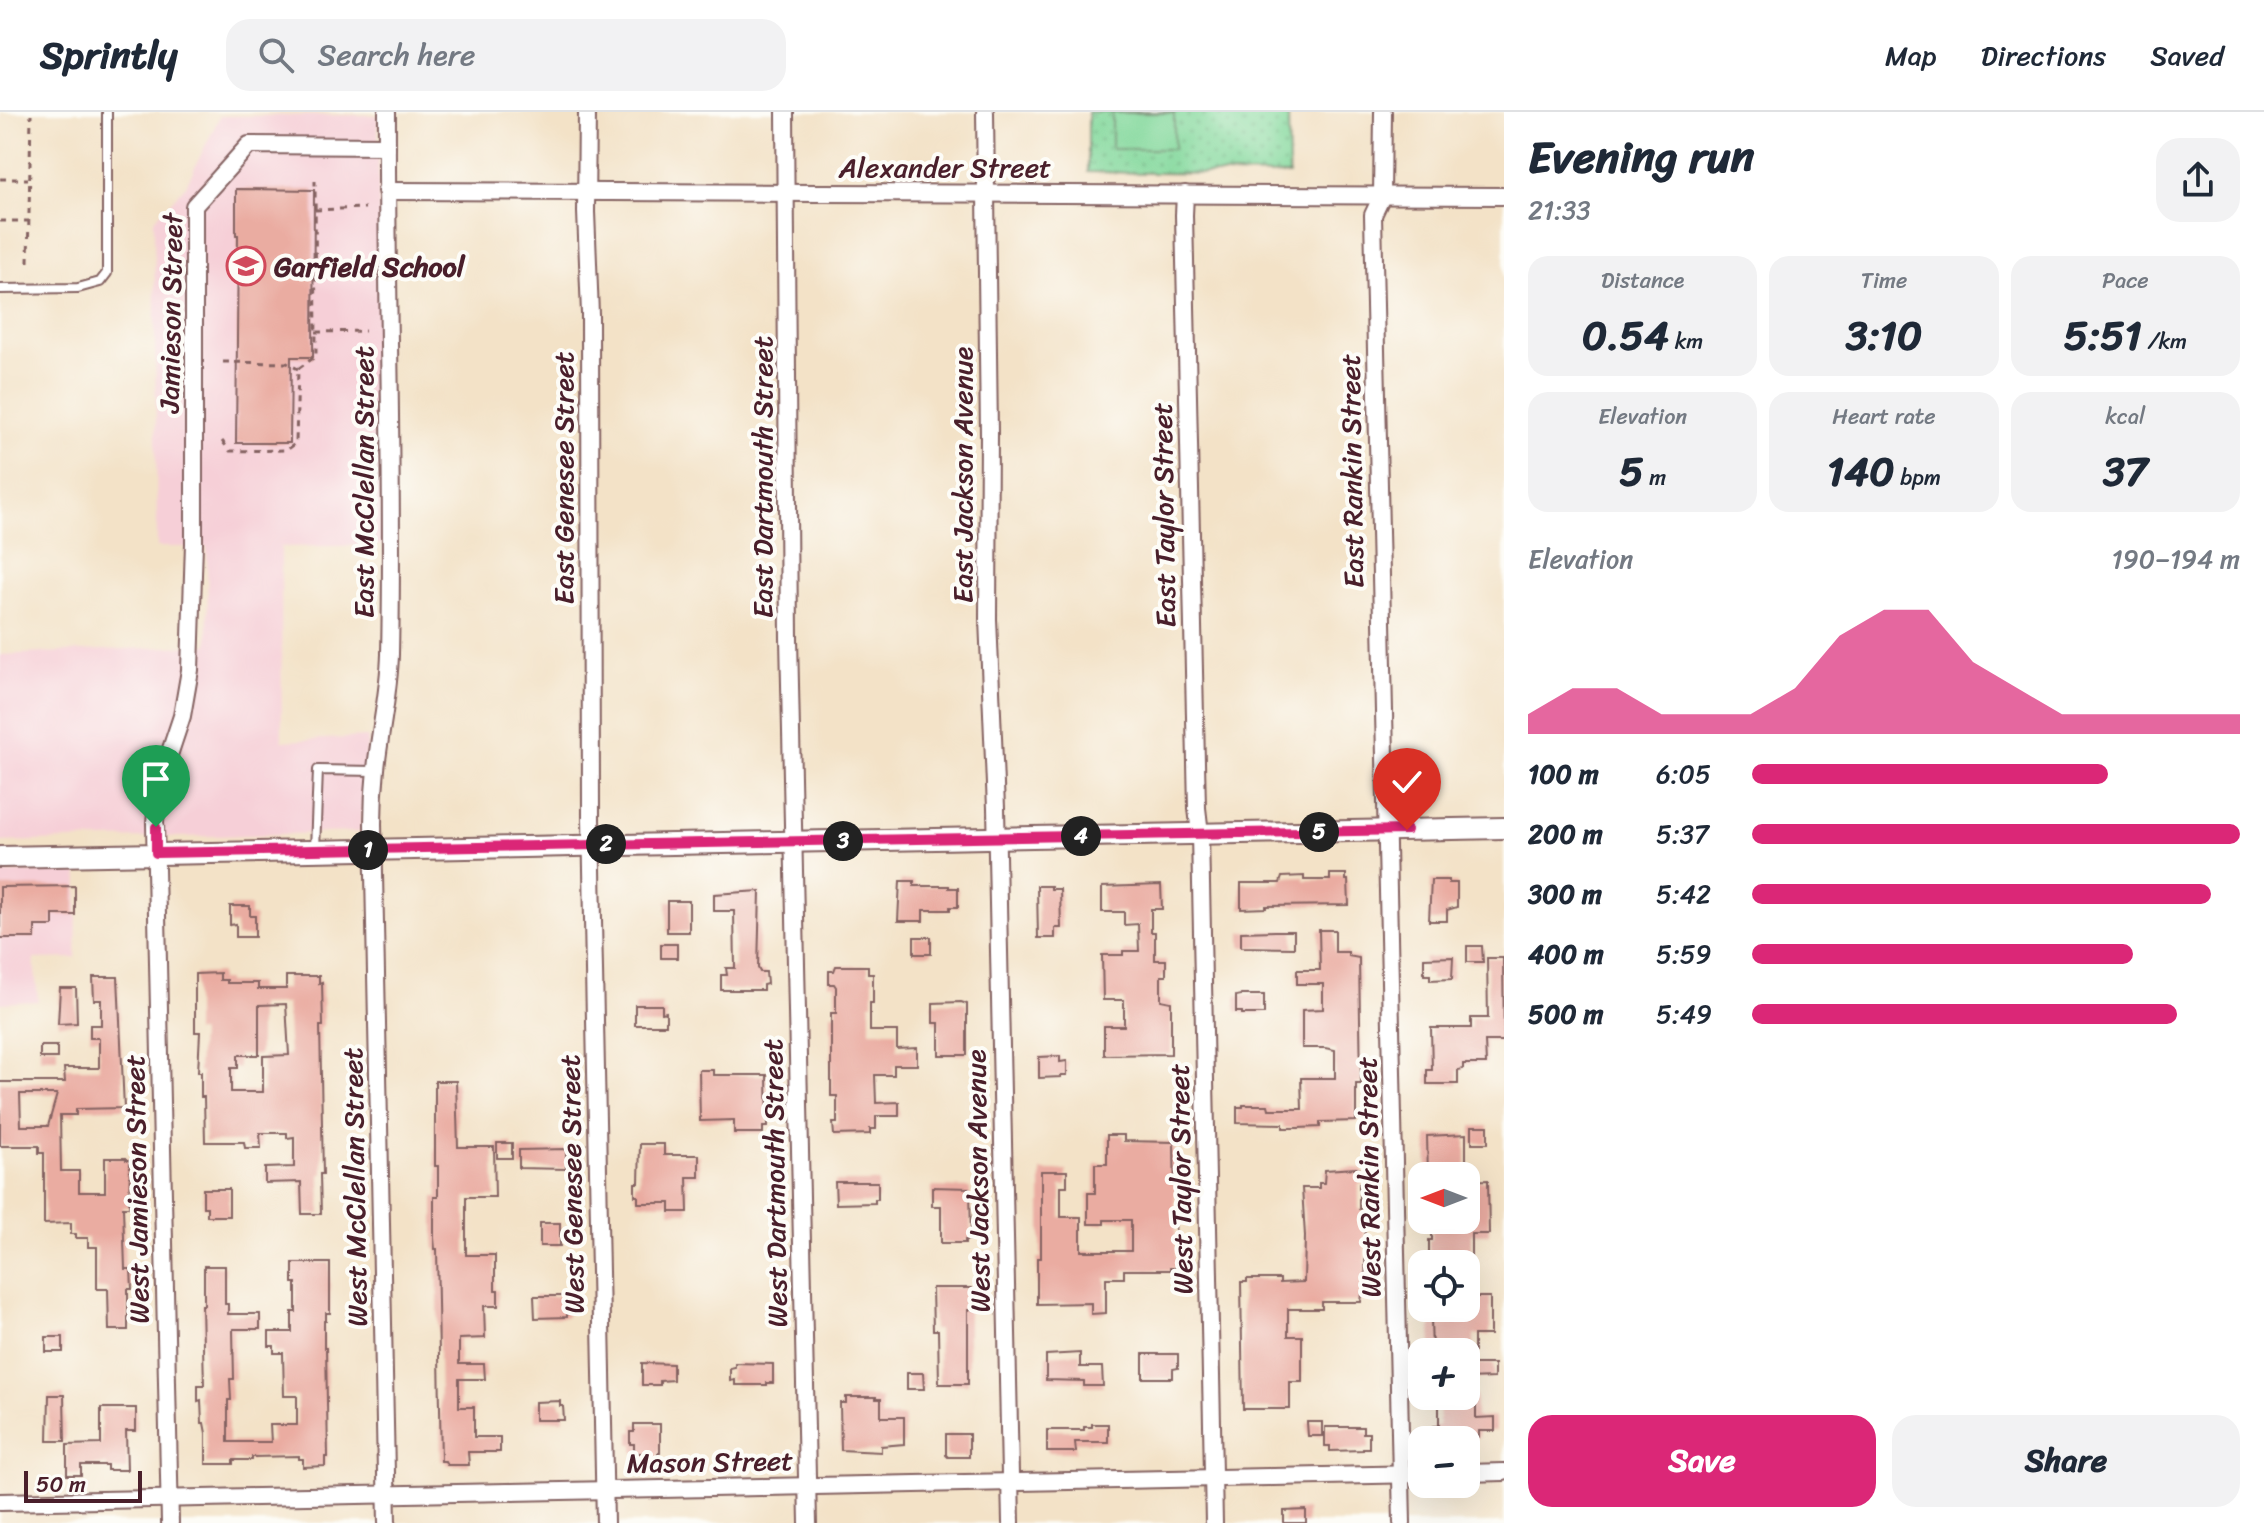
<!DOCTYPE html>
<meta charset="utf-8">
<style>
body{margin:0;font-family:Sriracha,sans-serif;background:#f2f2f3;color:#1f2937;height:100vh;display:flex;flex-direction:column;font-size:30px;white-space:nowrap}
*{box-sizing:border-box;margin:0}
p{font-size:26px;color:#747a83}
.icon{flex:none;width:44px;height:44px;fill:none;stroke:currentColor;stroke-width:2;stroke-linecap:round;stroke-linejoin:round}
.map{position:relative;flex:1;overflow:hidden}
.side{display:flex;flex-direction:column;background:#fff;width:760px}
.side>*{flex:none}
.needle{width:52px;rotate:270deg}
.fabs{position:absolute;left:1408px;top:1050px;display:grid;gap:16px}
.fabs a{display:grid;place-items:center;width:72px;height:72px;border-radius:16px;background:#fff;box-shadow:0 8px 32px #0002;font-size:40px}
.scale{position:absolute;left:24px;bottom:20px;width:118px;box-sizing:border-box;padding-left:8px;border:4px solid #4a1f2b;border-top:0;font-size:22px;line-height:28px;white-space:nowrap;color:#4a1f2b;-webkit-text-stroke:6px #fdfcf7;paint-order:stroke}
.pin{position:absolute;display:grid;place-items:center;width:68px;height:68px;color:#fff;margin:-82px -34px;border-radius:50% 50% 50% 0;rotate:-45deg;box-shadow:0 0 8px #0007}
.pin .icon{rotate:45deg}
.km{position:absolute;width:40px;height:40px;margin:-20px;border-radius:50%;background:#222;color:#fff;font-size:22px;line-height:40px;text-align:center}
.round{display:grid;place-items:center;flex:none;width:84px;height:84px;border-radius:24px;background:#f2f2f3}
.overview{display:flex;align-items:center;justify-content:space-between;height:136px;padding:0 24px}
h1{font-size:44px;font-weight:700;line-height:60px}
.stats{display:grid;grid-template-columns:repeat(3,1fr);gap:12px;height:136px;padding:8px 24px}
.stats div{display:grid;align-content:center;border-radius:20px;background:#f2f2f3;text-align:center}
.stats b{font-size:40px;font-weight:700}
.stats small{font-size:22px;font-weight:400}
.stats p{font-size:22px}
.chart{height:224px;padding:16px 24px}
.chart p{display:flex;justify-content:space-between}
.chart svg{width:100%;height:144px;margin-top:8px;fill:#db2777;opacity:.7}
.action{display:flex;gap:16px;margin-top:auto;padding:16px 24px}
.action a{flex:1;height:92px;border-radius:24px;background:#db2777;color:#fff;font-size:32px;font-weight:700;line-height:92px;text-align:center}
.action a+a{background:#f2f2f3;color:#1f2937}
ul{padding:0 24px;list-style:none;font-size:26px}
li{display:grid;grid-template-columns:128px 96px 1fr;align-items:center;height:60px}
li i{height:20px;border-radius:10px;background:#db2777}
header{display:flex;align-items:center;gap:48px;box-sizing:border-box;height:112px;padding:0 40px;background:#fff;border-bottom:2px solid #e0e1e3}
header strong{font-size:38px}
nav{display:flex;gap:44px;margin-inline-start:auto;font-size:28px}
.search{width:560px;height:72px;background:#f2f2f3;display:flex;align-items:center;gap:20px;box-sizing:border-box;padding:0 28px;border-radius:24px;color:#747a83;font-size:30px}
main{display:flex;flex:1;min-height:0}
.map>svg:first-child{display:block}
</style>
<header>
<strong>Sprintly</strong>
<div class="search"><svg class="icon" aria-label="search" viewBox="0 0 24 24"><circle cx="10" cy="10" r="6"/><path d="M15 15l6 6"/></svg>Search here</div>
<nav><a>Map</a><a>Directions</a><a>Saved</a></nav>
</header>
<main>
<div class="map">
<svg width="1504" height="1411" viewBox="0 0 1504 1411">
<defs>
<pattern id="park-dots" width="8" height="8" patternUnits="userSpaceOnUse" patternTransform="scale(2)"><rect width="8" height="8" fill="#82d89b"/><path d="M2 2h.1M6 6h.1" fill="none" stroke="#72b986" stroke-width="1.8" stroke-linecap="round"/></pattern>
</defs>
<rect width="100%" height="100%" fill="#fdfcf7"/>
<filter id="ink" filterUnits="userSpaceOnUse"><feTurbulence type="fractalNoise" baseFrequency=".0125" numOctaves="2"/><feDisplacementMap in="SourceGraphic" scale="16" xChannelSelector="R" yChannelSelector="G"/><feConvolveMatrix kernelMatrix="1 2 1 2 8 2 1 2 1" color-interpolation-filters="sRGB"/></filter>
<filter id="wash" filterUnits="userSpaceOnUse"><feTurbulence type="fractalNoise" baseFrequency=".006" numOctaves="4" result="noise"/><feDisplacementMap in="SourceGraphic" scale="32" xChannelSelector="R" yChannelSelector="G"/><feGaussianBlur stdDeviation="1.8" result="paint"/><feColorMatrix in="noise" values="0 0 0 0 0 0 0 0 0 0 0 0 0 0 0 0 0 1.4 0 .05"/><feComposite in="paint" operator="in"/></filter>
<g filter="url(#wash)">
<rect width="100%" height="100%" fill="#f3e2c7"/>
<g fill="#f6cfd7">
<path d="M378 3 382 433 281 435 282 629 368 625 360 720 0 730V543L208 533 207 435H157L154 108 186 73 220 4Z"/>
<path d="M78 758 76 846 34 847 38 889 0 891V761Z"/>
</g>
<path fill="url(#park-dots)" stroke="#667c63" stroke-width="2" d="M1088 0H1288L1289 63 1088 60Z"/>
<rect fill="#82d89b" stroke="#667c63" stroke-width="2" x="1112" y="1" width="62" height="36"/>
<g id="blocks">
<g fill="#eaaca1" fill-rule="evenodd">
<path d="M236 77 314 78 313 245H291L290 331H236L238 123H236Z"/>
<path d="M1330 762H1346V768H1348L1349 793 1266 794V796L1241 797V771H1280L1282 765 1304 764V768H1330Z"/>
<path d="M1431 768H1449V771H1457V795L1447 798V809H1429Z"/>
<path d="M900 769H914V774H949V776H958V795H950V798H923V809H898Z"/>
<path d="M1161 773 1162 797H1151V820H1155V848H1166V864H1161V888L1171 890V942L1104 943V914H1124V888H1103L1102 843H1123V839H1139L1138 812 1124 813V800H1102V775Z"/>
<path d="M75 774V803H53V814H35V826H0V775Z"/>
<path d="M1037 774H1051V777H1060L1061 816H1055V826H1038Z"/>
<path d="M760 779 758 856 760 860H766L767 872 763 873V878H721V863H727L726 856H735L734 799H714V782Z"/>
<rect x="667" y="789" width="22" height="31"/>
<path d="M230 794H250V804H255V825H236V812L230 813Z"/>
<path d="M1319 818H1335V840H1348V844L1359 846 1361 972H1356V1009L1320 1010V1015L1298 1016H1283V1012L1237 1011V995H1243V993H1268L1269 997H1302L1301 966H1335V938L1325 936H1302V898L1323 897V872H1297V858H1320Z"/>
<path d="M1275 819H1294V836L1241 835V820Z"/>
<rect x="914" y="825" width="17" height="17"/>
<rect x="661" y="832" width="16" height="14"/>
<path d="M1467 834H1482L1483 850H1467Z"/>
<path d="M1453 845 1452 867 1430 868V863H1424V846Z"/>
<path d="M1487 846H1503L1504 929H1485L1486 952H1463V957L1458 958V972H1427V958H1432L1431 916H1471V906H1488Z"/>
<path d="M836 854H868V862H873V891H870V919H897V937L917 936V953H894V963H875L876 991 899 990V1004H876V1017H870V1022L834 1023 833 1011H837V984H831V901H836V875L834 872H829V859H834Z"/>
<path d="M220 861V868H227V871H258V877H286V864H319V871L322 870 323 914H320L323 1062H320L321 1102H302L301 1070 265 1071V1056L294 1055V1025L287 1026V1021H260L261 1036H245L244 1030H205L204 985H201V960H198L200 920H195V862ZM286 892 289 943 263 944V980H231V956H238V943H259V893Z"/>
<path d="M93 865H118L124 996 76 997V1003H60L61 1059H79V1080H105V1046H126V1048H130L129 1095H123L125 1157H131L132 1177H128V1218H109L108 1177H97V1135H88V1126H76V1122H71V1111L44 1112V1041H39V1034H0V970H65L64 956H99V926H90V913H101V888H94ZM20 982H57L48 1014H21Z"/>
<path d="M60 876H76L77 911 58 912Z"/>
<path d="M1241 883H1264V902H1242V900H1236V884Z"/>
<path d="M961 890 967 892V943H939V911H933V891Z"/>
<path d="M635 893H662V901L666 900V913H635Z"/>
<rect x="40" y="934" width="17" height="12"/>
<path d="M1060 944V950L1067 949V963H1061V965L1039 966V945Z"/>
<path d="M699 958H713V963H767L768 1015H763V1021H734V1008L700 1009Z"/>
<path d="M435 969H456L458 1035H494L495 1085H466V1143H495V1178H498V1194H484L485 1226 459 1227V1252H484L485 1267H459V1295H474V1325H500V1340H468L469 1353H447L445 1349H441L437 1137H435L434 1126V1085H438V1054H435Z"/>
<rect x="1472" y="1014" width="16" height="17"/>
<path d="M1466 1022V1064H1428L1427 1024Z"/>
<path d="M1107 1023H1124V1029L1174 1030 1176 1156H1170V1158H1124V1166H1106V1201L1091 1202V1191L1037 1192V1146H1041V1059H1067V1074H1061V1105H1081V1139H1131V1108H1104V1112H1088V1081H1095V1052H1107Z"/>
<rect x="497" y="1031" width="15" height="15"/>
<path d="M640 1032H664V1043H699V1065H687L688 1100H670V1091H638V1084H635V1071H639Z"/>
<path d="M566 1037V1057L519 1056V1038Z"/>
<path d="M1356 1056 1363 1058V1072H1359V1097H1364L1366 1182H1362L1361 1190H1322V1197H1288V1224H1302V1270H1290V1297H1243L1241 1170H1247V1167H1280V1171L1304 1170 1305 1124 1302 1076H1319V1071H1324L1325 1058Z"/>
<path d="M1488 1068 1489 1122H1471V1146H1468V1151H1436V1143H1429V1128H1432V1108H1466V1069Z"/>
<path d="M835 1070H878V1087H875V1091L836 1092Z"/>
<path d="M932 1075 970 1076 971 1128H965V1131H941V1094H932Z"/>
<path d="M203 1077H229V1104H207V1095H203Z"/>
<rect x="540" y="1111" width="20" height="23"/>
<path d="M293 1151H330V1201H326V1209H324V1236H326L328 1345H325V1354L303 1355V1347H299V1344L252 1345V1348H233V1352H206V1321L204 1311H202L201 1288 198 1289V1273H204L202 1193H204V1154H225V1192H228V1202H260V1217H233L234 1267H230L231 1288H228V1330H271L270 1313H297V1284H284L283 1241H274V1234H269V1220H292V1200H296V1171H293Z"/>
<path d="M932 1176H972V1198H968V1272H939L938 1218H933Z"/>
<path d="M534 1184H567V1205L535 1206Z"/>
<path d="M1466 1185H1490V1223H1474V1240H1432L1431 1206H1437V1199H1466Z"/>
<rect x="46" y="1225" width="17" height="15"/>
<path d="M1080 1241V1255H1102L1103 1274H1084V1269L1046 1268V1243Z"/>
<path d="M1143 1242H1178V1256L1173 1257V1266H1143Z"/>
<path d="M642 1251 673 1252V1268L660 1269V1273H642Z"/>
<path d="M735 1251 773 1252V1271H767V1273H735V1268L730 1269V1256L735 1255Z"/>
<path d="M1466 1252H1494V1266L1466 1267Z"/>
<path d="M907 1261H923L924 1277H907Z"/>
<path d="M49 1283H64L65 1329H48Z"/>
<path d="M1439 1284H1476V1306L1495 1305V1319H1479V1325H1476V1328H1433V1314H1439Z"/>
<path d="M846 1285H876V1287H881V1305H904V1332L881 1334V1340L841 1338 840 1291H846Z"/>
<path d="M560 1289V1294H563L564 1308H535V1290Z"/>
<path d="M101 1296H136V1319H126L127 1358H107V1353H81V1363H67V1333L101 1332Z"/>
<path d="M1307 1310H1322V1324H1308Z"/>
<path d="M634 1312H660V1341H658V1346H645V1341H634V1332H630V1320H634Z"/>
<path d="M1092 1312H1108V1330H1075L1076 1340H1047V1318H1084V1315H1092Z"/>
<path d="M1325 1315H1363V1321H1369V1336H1363V1338L1330 1339V1334H1325Z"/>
<path d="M946 1322H969V1345H948L946 1343Z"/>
<path d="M1306 1398V1411H1284V1399Z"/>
</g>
</g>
</g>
<g filter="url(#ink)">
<use href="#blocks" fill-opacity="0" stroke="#856362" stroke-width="2"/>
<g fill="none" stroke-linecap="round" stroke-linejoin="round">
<g stroke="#856362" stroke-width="12">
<g id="service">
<path d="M0 177 78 176 100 170 107 161V0"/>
<path d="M315 738 318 658 375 659"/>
</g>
</g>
<g stroke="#856362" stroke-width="20">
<g id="minor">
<path d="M387 0C386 181 394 362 390 542 389 581 380 618 376 657 374 675 373 694 373 712L387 1411"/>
<path d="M587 0 586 100 590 202 591 707 605 1411"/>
<path d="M785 0 789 526 808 1411"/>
<path d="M985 0 989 322 988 507 996 696 1011 1411"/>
<path d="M1383 0 1382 84 1373 103 1402 1411"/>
<path d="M386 79 1504 84"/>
<path d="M1185 82 1184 103 1197 696 1200 722 1214 1411"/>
<path d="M1466 1361 1504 1360"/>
<path d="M0 1390 1422 1362"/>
<path d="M170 1411 155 710 160 670 182 604 190 558 194 431V94L249 33 387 34"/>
</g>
</g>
<g stroke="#856362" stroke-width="24">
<path id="tertiary" d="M0 745 1504 716"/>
</g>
<g stroke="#856362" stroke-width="3" stroke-dasharray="6 6" stroke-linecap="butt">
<path d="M0 67H28"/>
<path d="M315 98 365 96"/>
<path d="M0 109H29"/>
<path d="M28 150 31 3"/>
<path d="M316 220 365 219"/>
<path d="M223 250 287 251 298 257"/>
<path d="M222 329 230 339 287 338 296 331 298 257 316 244 315 69"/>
</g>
<use href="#service" stroke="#fff" stroke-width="8"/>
<use href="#minor" stroke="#fff" stroke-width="16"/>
<use href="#tertiary" stroke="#fff" stroke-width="20"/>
</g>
</g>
<g fill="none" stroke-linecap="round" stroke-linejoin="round" filter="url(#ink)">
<g stroke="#fff" stroke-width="16">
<path id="route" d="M156 715V741L1407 718"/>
</g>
<use href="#route" stroke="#db2777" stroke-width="10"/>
</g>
<defs>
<g id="school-ring" transform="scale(2)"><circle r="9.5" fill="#fdfcf7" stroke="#d1495b" stroke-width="1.5"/><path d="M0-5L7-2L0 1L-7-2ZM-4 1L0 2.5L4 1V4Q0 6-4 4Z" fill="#d1495b"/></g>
</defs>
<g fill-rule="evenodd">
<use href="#school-ring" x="246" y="154"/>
</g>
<g text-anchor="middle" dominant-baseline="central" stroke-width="8" stroke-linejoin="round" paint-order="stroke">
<g font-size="28" fill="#4a1f2b" stroke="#fdfcf7">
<text x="945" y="55">Alexander Street</text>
<text transform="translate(171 201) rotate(-89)">Jamieson Street</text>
<text transform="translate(1352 359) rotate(-91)">East Rankin Street</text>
<text transform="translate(962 363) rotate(-90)">East Jackson Avenue</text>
<text transform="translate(762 365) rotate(-90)">East Dartmouth Street</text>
<text transform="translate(563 366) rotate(-90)">East Genesee Street</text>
<text transform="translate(363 370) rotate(-90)">East McClellan Street</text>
<text transform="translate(1164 403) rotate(-91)">East Taylor Street</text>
<text transform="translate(1369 1065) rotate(-91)">West Rankin Street</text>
<text transform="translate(1181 1067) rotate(-91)">West Taylor Street</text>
<text transform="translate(978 1069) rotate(-91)">West Jackson Avenue</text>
<text transform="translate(775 1071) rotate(-91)">West Dartmouth Street</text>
<text transform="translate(572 1072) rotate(-91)">West Genesee Street</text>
<text transform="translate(355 1075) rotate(-91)">West McClellan Street</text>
<text transform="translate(137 1077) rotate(-91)">West Jamieson Street</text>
<text transform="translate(710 1350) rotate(-1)">Mason Street</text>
</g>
<g font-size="28" font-weight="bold" fill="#4a1f2b" stroke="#fdfcf7" text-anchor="start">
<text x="274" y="154">Garfield School</text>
</g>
</g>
</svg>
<div class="fabs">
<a><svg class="needle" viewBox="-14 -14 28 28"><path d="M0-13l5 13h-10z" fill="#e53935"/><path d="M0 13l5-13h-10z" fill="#747a83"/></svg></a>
<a><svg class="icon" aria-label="locate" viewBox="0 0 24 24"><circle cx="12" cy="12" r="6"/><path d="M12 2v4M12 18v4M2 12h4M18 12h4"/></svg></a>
<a>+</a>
<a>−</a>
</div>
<div class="scale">50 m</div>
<div class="pin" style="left:156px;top:715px;background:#1e9e55"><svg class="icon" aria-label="arrive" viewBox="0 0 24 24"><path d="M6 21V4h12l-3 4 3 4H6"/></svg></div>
<div class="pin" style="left:1407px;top:718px;background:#d93025"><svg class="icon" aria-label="check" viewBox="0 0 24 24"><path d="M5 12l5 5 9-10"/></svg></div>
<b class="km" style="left:368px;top:738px">1</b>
<b class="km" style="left:606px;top:732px">2</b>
<b class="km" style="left:843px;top:729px">3</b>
<b class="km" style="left:1081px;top:724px">4</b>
<b class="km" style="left:1319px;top:720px">5</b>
</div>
<section class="side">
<div class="overview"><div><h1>Evening run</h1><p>21:33</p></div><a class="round"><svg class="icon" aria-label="share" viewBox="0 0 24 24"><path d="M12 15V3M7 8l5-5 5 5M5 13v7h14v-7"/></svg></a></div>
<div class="stats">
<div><p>Distance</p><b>0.54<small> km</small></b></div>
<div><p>Time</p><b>3:10</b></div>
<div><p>Pace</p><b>5:51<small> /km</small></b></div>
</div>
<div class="stats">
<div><p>Elevation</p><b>5<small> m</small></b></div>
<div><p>Heart rate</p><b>140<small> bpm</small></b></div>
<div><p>kcal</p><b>37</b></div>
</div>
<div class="chart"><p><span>Elevation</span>190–194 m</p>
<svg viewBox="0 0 160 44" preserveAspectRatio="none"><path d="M0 44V38L10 30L20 30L30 38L40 38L50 38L60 30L70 14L80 6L90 6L100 22L110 30L120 38L130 38L140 38L150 38L160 38V44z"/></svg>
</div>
<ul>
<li><b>100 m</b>6:05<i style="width:73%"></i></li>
<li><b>200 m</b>5:37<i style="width:100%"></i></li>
<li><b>300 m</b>5:42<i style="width:94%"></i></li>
<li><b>400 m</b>5:59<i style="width:78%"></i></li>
<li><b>500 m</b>5:49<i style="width:87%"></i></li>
</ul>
<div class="action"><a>Save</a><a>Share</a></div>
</section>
</main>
